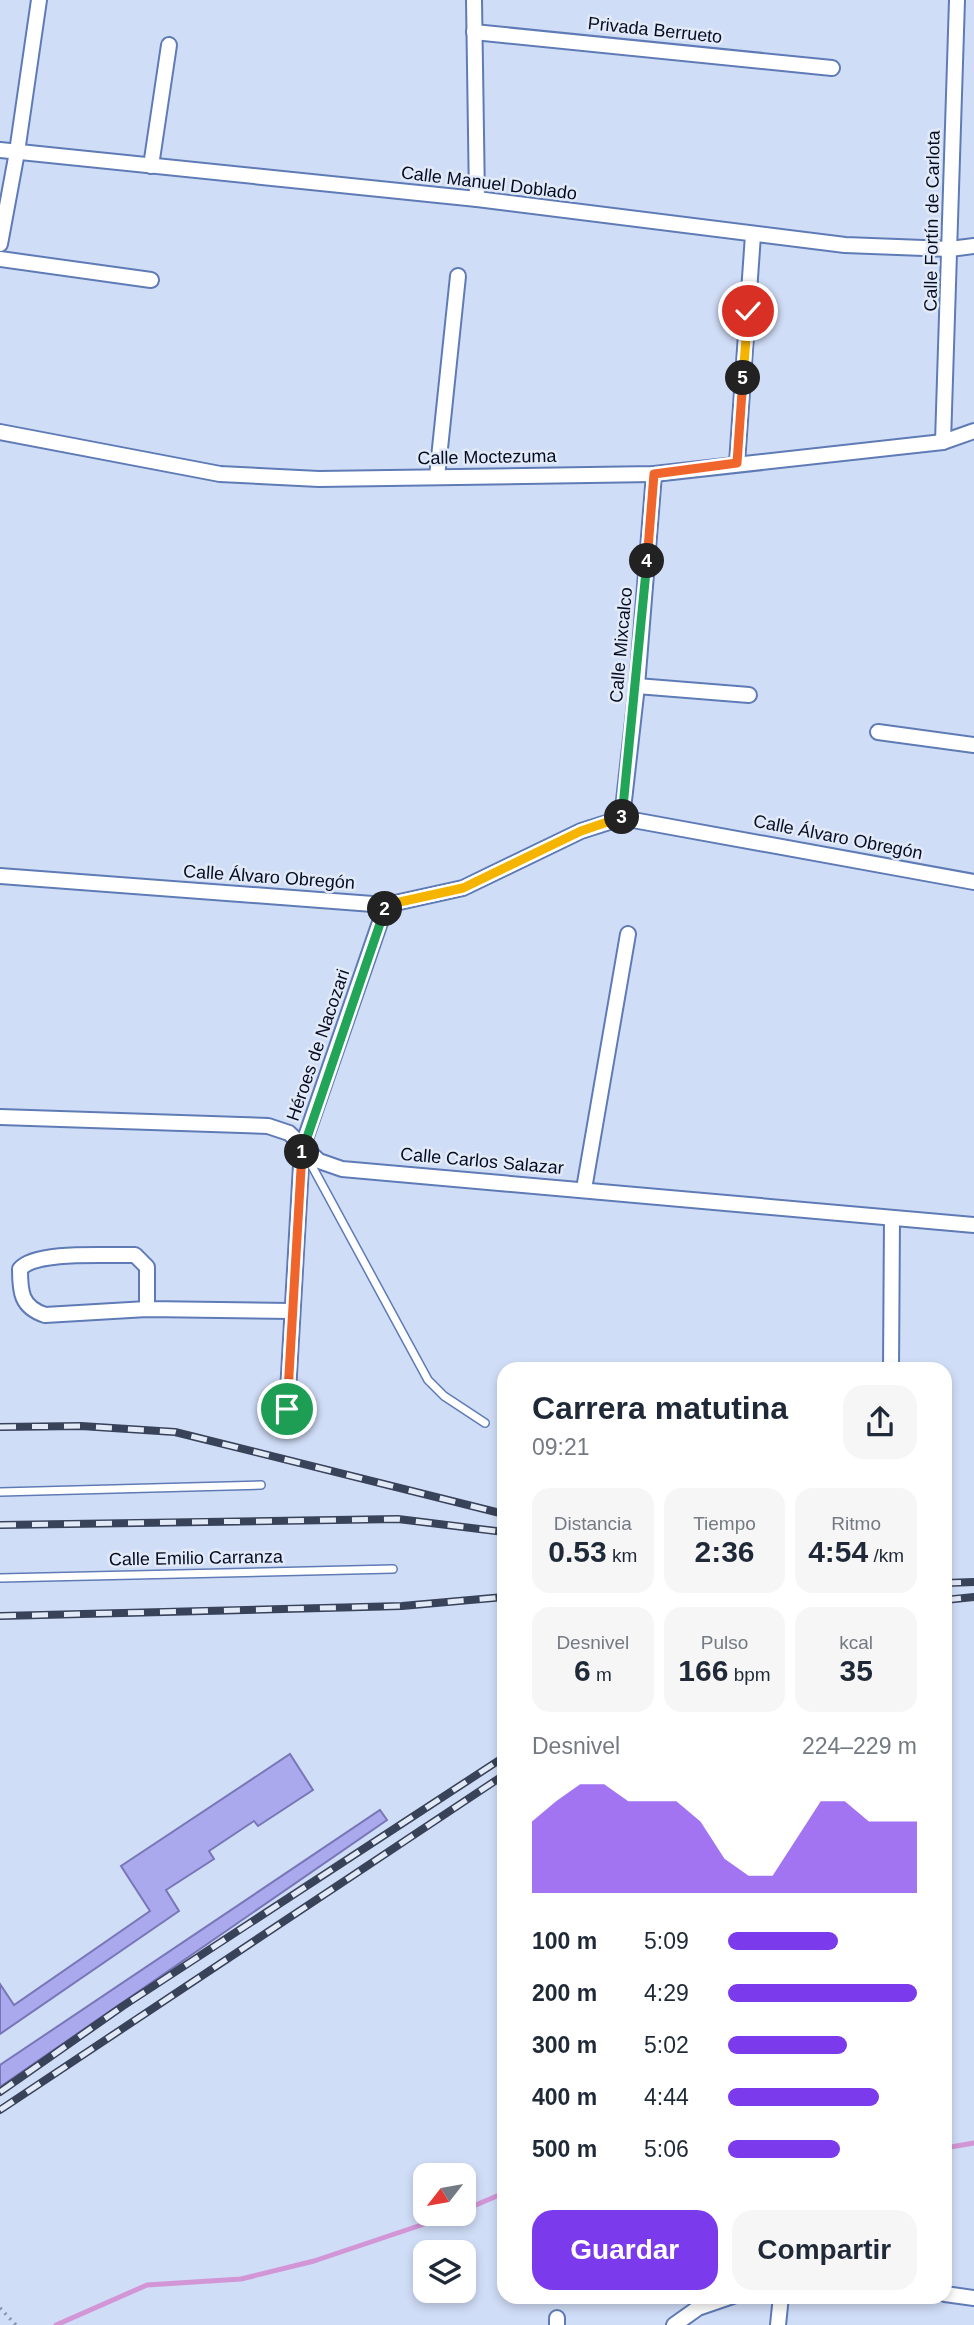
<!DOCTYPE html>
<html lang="es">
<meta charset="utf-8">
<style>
body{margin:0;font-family:Arial,sans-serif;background:#f6f6f7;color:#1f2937;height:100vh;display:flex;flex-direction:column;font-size:26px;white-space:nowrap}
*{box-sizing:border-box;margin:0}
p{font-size:23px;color:#747a83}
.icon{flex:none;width:38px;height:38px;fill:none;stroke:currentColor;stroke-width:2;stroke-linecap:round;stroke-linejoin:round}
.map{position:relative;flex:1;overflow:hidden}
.sheet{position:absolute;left:497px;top:1362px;width:455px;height:942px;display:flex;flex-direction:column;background:#fff;border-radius:21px;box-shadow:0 4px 10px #0003}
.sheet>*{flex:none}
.needle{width:46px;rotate:239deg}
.tools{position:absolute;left:413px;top:2163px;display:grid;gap:14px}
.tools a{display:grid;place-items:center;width:63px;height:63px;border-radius:14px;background:#fff;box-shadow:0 4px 10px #0003;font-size:35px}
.pin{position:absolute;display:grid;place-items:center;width:60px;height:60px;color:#fff;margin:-30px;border:4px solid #fff;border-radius:50%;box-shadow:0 2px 7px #0007}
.km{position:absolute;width:35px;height:35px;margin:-18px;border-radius:50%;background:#222;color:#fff;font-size:19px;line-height:35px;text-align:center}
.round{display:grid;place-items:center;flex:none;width:74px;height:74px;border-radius:21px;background:#f6f6f7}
.headline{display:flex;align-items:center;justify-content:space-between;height:119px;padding:0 35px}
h1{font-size:32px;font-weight:600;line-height:52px}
.figures{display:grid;grid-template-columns:repeat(3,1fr);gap:10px;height:119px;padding:7px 35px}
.figures div{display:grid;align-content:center;border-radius:18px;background:#f6f6f7;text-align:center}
.figures b{font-size:30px;font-weight:600}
.figures small{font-size:19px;font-weight:400}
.figures p{font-size:19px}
.chart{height:196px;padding:14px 35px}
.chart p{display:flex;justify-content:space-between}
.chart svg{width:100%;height:126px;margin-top:7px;fill:#7c3aed;opacity:.7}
.action{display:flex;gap:14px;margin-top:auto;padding:14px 35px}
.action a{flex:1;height:80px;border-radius:21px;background:#7c3aed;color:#fff;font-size:28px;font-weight:600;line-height:80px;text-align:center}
.action a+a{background:#f6f6f7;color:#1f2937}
ul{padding:0 35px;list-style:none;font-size:23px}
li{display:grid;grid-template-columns:112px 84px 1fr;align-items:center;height:52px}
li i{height:18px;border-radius:9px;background:#7c3aed}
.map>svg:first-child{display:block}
</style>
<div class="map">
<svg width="974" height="2325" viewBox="0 0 974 2325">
<rect width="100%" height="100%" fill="#d0ddf7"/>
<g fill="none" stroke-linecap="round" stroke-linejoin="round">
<g stroke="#d296d6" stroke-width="5">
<path d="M945 2148 974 2143"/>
<path d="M464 2210 504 2193"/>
<path d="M56 2325 147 2285 241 2279 314 2261 454 2214"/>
</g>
</g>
<g fill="#aaa9ed" stroke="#7876b7" stroke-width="2">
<path d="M290 1754 313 1790 258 1826 254 1821 209 1851 214 1859 166 1890 179 1911 0 2034V1984L14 2005 150 1911 121 1866Z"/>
<path d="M380 1810 387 1820 0 2087V2065Z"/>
</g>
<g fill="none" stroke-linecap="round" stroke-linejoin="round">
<g stroke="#5f7bb6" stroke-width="10">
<g id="lane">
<path d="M306 1155 428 1380 444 1396 485 1423"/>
<path d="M0 1492 261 1485"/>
<path d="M0 1578 393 1569"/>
</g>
</g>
<g stroke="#5f7bb6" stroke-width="18">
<g id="street">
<path d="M474 0 477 199"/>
<path d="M474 32 832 68"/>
<path d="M0 150 477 199 845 245 950 249 974 246"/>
<path d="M151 166 169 45"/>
<path d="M0 244 17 152 39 0"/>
<path d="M0 259 151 280"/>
<path d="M0 432 220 474 319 479 654 474 943 442 974 431"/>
<path d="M943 442 957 0"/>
<path d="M737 463 753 235"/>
<path d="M437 477 458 276"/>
<path d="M637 686 749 695"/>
<path d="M878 732 974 745"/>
<path d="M622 818 637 686 654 474"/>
<path d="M0 876 386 905 463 888 581 831 622 818 974 882"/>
<path d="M0 1117 268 1126 289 1133 319 1161 342 1169 974 1225"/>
<path d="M584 1189 628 934"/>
<path d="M147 1309V1267L135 1255C109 1256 36 1250 20 1269 20 1292 21 1307 45 1315L147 1309 291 1311"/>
<path d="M891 1368 892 1218"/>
<path d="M287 1409 302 1148 386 905"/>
<path d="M945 2294 974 2298"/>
<path d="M557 2325V2318"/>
<path d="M674 2325 698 2308 733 2296"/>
<path d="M778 2325 781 2296"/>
</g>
</g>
<path stroke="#8793ab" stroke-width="3.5" stroke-dasharray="2 5" stroke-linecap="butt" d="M0 2308 16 2325"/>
<use href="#lane" stroke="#fff" stroke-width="7"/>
<use href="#street" stroke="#fff" stroke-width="14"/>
<g stroke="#384259" stroke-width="8">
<g id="rail">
<path d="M0 1427 81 1426 175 1432 504 1514"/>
<path d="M0 1525 398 1519 504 1532"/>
<path d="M945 1583 974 1582"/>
<path d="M945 1600 974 1597"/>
<path d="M0 1616 402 1606 504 1597"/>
<path d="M0 2092 123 2006 504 1757"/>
<path d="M0 2110 504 1775"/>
</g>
</g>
<use href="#rail" stroke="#e3eaf7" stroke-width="5" stroke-dasharray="16" stroke-linecap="butt"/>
</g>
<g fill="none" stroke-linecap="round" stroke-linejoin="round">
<g stroke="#fff" stroke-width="14">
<path id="split-1" d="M287 1409 302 1152"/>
</g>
<g stroke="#fff" stroke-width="14">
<path id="split-2" d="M302 1152 385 909"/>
</g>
<g stroke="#fff" stroke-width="14">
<path id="split-3" d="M385 909 386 905 463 888 581 831 622 817"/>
</g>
<g stroke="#fff" stroke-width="14">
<path id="split-4" d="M622 817 647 561"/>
</g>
<g stroke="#fff" stroke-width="14">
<path id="split-5" d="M647 561 654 474 737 463 743 378"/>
</g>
<g stroke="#fff" stroke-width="14">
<path id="split-6" d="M743 378 748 311"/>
</g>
<use href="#split-1" stroke="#f0652b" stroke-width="9"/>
<use href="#split-2" stroke="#22a559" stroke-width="9"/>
<use href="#split-3" stroke="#f5b400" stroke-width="9"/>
<use href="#split-4" stroke="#22a559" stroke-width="9"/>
<use href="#split-5" stroke="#f0652b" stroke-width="9"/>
<use href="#split-6" stroke="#f5b400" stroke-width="9"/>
</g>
<g text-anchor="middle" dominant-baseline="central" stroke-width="5" stroke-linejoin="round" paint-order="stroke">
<g font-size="18" fill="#040d23" stroke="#e3eaf7">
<text transform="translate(655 30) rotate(6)">Privada Berrueto</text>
<text transform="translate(489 183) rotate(7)">Calle Manuel Doblado</text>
<text transform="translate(932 221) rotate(-89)">Calle Fortín de Carlota</text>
<text transform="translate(487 457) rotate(-1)">Calle Moctezuma</text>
<text transform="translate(621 645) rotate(-85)">Calle Mixcalco</text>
<text transform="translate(838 837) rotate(11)">Calle Álvaro Obregón</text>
<text transform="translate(269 877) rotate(4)">Calle Álvaro Obregón</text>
<text transform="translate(318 1045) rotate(-71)">Héroes de Nacozari</text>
<text transform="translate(482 1161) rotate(5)">Calle Carlos Salazar</text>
<text transform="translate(196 1558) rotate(-1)">Calle Emilio Carranza</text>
</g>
</g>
</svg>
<div class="tools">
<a><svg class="needle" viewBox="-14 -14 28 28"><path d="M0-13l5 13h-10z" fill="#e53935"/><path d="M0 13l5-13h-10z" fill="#747a83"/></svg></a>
<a><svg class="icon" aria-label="layers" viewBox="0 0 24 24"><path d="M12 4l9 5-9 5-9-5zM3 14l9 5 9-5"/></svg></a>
</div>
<div class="pin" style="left:287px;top:1409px;background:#1e9e55"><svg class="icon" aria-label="arrive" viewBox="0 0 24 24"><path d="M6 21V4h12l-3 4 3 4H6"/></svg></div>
<div class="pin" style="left:748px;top:311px;background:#d93025"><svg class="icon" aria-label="check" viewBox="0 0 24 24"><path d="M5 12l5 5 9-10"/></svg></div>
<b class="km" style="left:302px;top:1152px">1</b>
<b class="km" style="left:385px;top:909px">2</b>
<b class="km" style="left:622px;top:817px">3</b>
<b class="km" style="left:647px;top:561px">4</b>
<b class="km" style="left:743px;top:378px">5</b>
<section class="sheet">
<div class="headline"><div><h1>Carrera matutina</h1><p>09:21</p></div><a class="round"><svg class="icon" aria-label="share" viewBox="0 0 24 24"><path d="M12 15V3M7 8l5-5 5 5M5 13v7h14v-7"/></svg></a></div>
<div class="figures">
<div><p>Distancia</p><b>0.53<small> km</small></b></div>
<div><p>Tiempo</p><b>2:36</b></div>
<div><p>Ritmo</p><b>4:54<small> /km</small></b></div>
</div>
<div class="figures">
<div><p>Desnivel</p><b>6<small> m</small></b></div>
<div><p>Pulso</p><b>166<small> bpm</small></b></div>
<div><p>kcal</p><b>35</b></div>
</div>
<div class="chart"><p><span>Desnivel</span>224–229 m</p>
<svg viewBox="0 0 160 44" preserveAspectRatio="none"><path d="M0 44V19L10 12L20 6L30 6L40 12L50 12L60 12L70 19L80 32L90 38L100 38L110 25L120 12L130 12L140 19L150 19L160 19V44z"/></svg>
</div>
<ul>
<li><b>100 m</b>5:09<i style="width:58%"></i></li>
<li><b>200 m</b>4:29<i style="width:100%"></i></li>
<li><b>300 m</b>5:02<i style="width:63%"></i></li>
<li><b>400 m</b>4:44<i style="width:80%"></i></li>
<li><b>500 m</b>5:06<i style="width:59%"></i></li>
</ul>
<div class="action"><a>Guardar</a><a>Compartir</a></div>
</section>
</div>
